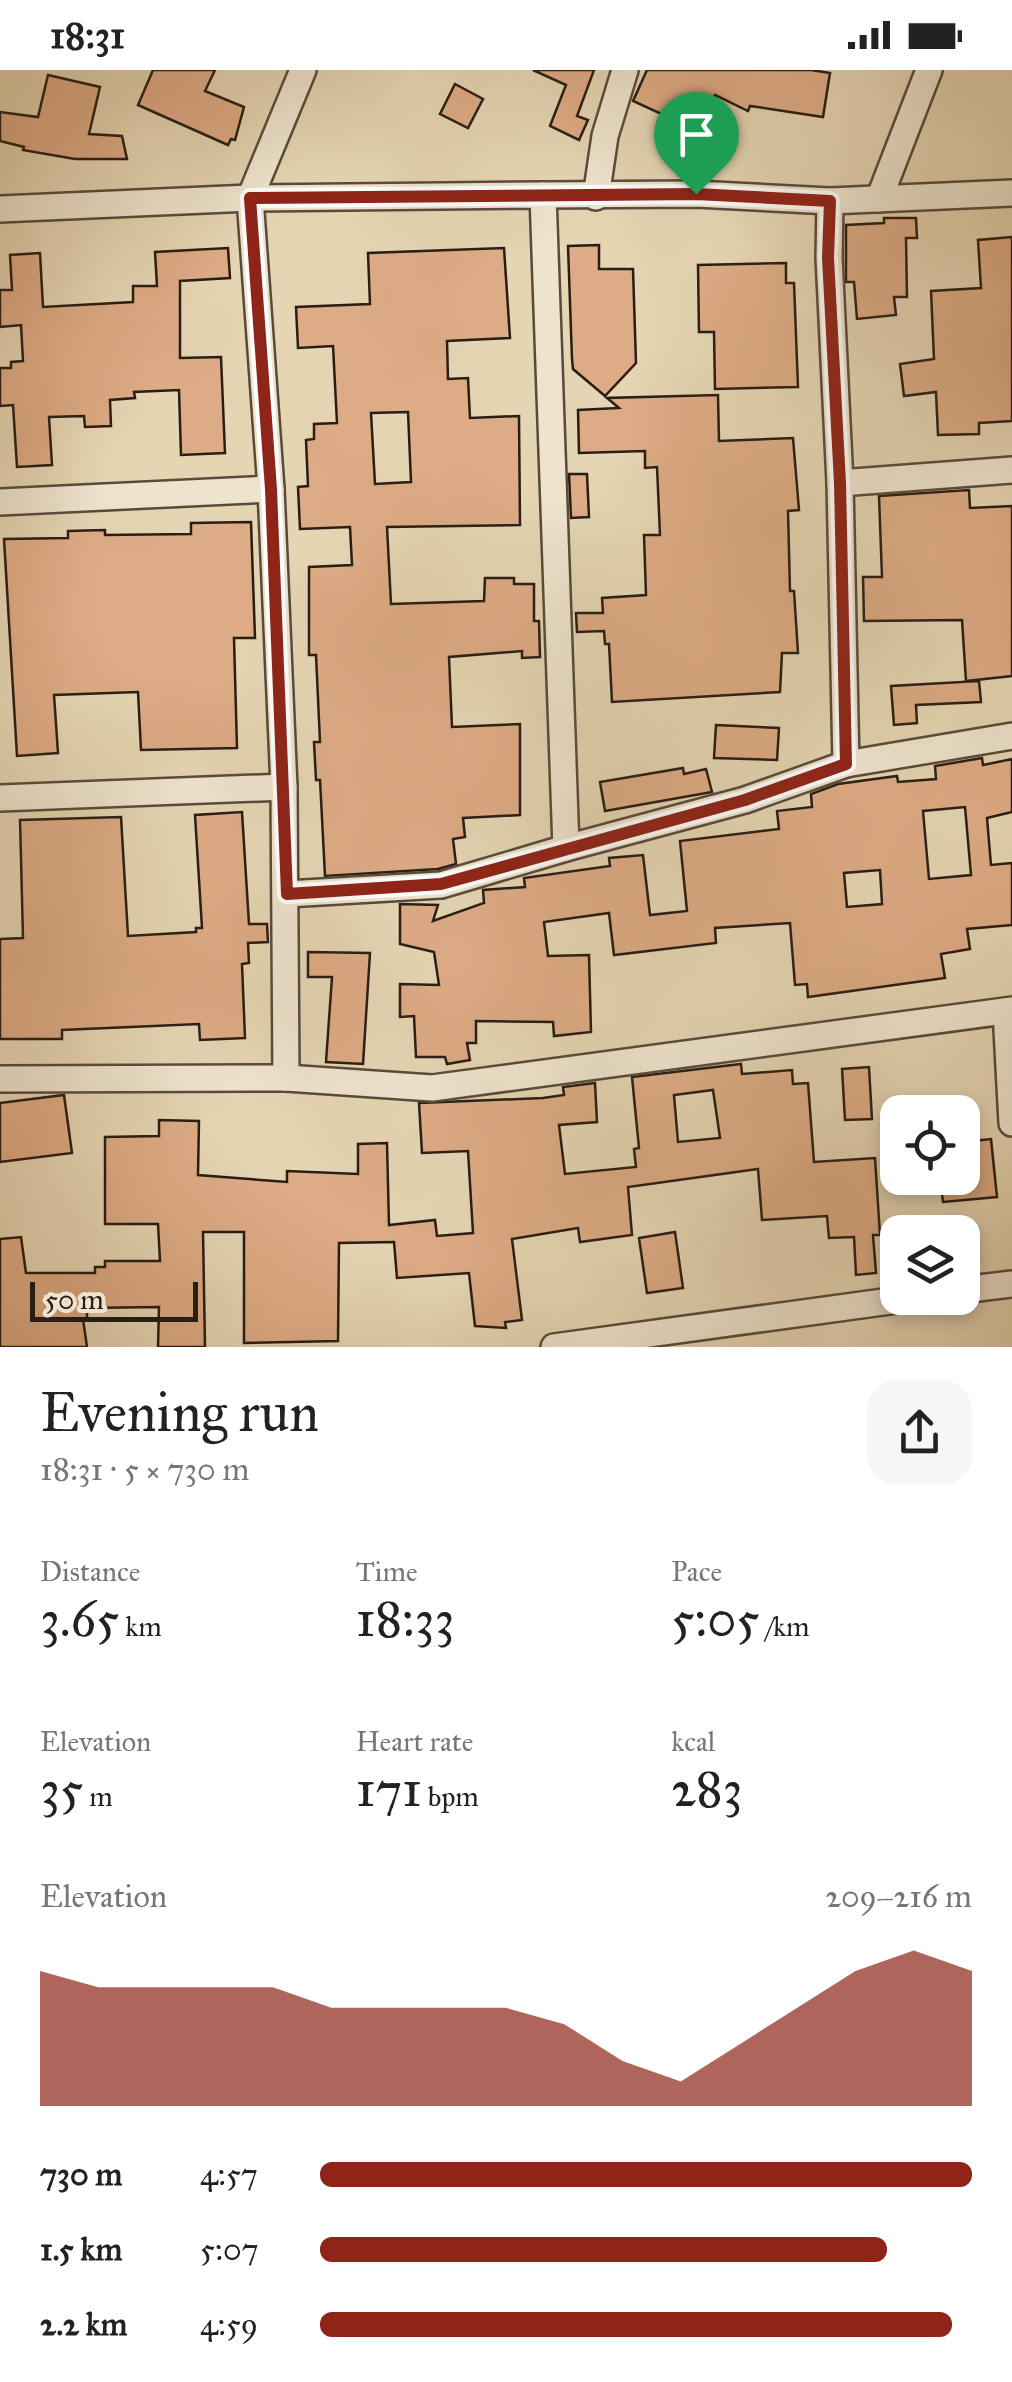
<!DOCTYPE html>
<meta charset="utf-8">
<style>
body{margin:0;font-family:"IM FELL Great Primer",serif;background:#f6f6f6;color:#222;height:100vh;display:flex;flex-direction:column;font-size:38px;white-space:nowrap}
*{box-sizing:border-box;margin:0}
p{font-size:32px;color:#767676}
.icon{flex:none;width:55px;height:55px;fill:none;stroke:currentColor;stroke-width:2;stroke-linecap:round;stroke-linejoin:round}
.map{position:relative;height:1277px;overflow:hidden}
.drawer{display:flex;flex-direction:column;background:#fff;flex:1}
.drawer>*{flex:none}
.controls{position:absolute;left:880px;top:1025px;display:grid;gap:20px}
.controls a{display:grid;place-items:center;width:100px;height:100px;border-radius:20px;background:#fff;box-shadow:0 5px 15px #0003;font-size:50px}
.scale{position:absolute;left:30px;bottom:25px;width:168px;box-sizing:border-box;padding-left:10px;border:5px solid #291d14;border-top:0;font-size:28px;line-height:35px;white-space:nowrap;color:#291d14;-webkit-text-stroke:8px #eee4ce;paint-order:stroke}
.pin{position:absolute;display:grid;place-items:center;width:85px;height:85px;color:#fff;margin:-102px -42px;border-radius:50% 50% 50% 0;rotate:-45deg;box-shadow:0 0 10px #0007}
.pin .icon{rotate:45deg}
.round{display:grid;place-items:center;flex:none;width:105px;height:105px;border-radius:30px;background:#f6f6f6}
.headline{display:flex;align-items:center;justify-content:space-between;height:170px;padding:0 40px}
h1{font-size:55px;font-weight:600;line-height:75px}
.stats{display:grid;grid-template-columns:repeat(3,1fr);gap:15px;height:170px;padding:10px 40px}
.stats div{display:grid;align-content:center}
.stats b{font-size:50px;font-weight:600}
.stats small{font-size:28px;font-weight:400}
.stats p{font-size:28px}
.chart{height:280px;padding:20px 40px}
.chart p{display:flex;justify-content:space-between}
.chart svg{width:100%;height:180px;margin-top:10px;fill:#8f2418;opacity:.7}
ul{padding:0 40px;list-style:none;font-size:32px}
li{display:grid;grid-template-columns:160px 120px 1fr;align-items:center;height:75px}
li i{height:25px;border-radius:12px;background:#8f2418}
.status{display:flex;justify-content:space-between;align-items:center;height:70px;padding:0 50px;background:#fff;direction:ltr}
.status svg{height:28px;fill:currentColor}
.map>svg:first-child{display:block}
</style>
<div class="status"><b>18:31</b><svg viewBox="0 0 49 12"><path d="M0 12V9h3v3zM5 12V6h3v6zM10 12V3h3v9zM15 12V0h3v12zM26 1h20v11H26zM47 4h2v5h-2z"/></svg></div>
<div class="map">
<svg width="1012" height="1277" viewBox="0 0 1012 1277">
<rect width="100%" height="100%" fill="#e5d5b3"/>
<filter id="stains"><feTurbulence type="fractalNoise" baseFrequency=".002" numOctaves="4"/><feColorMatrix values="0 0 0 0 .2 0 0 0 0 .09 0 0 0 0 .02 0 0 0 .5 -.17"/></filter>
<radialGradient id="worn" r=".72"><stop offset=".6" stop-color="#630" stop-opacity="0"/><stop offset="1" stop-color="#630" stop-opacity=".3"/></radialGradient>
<g fill="#ddab85" stroke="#291d14" stroke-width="2.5" fill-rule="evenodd">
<path d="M153 0H215L205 21 244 37 235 70 231 69 228 75 138 35Z"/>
<path d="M533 0H594L577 46 588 50 579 70 550 56 566 15Z"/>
<path d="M647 0H811L830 3 823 47 750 36 748 41 715 25 701 55 671 41 668 47 633 31Z"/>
<path d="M48 5 100 17 89 64 122 66 127 89H75L23 80 24 77 0 71V42L38 47Z"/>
<path d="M455 14 483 29 468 58 440 44Z"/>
<path d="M884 148H916L917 168H906L907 227H894L896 245 857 249 854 212H846V155L884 153Z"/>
<path d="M1012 167V351L979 353V364L938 365 936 322 904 326 900 294 934 289 931 221 981 218 978 170Z"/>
<path d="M599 175V199H633L636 293 605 326 573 299 572 289 568 176Z"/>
<path d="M228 178 230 208 180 211V288L221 287 225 383 181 385 179 320 134 322 135 328 110 330 111 356 85 357 84 346 49 347 52 395 17 397 13 335 0 336V298H11V292L23 291 21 255 0 257V220H12L10 185 40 183 43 237 133 232V216H157L155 182Z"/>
<path d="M504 178 510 268 447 271 448 309 468 308 470 348 519 346 520 455 387 457 391 534 484 531 485 508H514V514H534V551H539L540 587 522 588V581L449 587 452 657 520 654V745L463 748 465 767 453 769 456 794 438 799 325 806 320 710H316L314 672H320L316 585H309V497L352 495 350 457 300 459 298 417 308 416 306 370 314 369V354L337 353 333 276 298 278 296 237 370 234 368 183ZM408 342 411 412 375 414 371 343Z"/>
<path d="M786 193V213H794L798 317 715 319 714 262H699L698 195Z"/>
<path d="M718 325 719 371 793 368 799 440 788 441 790 521H794L798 583H782L780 622 612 632 609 574H605L604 561 577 562 576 543H603L602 528 646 525 644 465H660L657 397 645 398V381L579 383 578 340 619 338 607 328Z"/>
<path d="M569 404H587L589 447 571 448Z"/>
<path d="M969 420 970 438 1012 436V606L966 611 962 550 864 551 863 507H882L879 426Z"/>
<path d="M251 452 255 568H234L237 678 141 680 138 622 54 625 58 683 17 686 4 469 68 468V461L105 460V465L191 464V453Z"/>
<path d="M979 611 981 632 916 635 917 653 894 655 891 616Z"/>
<path d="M716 655 779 658 777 690 714 688Z"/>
<path d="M982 688 983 695 1012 689V742L987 748 991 795 1012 793V855L967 859 970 879 941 884 945 908 808 927 807 914 795 915 790 853 715 858 716 873 614 885 609 843 544 852 548 886 589 885 591 962 554 966 553 952 476 951V973H467L470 990 447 994 445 987H416L414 946 400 947V914L439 915 434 882 400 874V834L438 835 433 851 484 833 483 820 525 817 524 808 610 796 609 788 643 785 650 845 687 841 680 771 779 759 777 741 812 737 811 724 838 714 897 706 898 712 936 709 935 696ZM965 737 971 805 929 809 923 741ZM880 800 882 834 847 837 844 803Z"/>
<path d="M683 698 684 704 706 699 712 722 605 741 600 712Z"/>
<path d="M242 742 249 854H267L268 872 248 873 249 893 242 894 245 968 200 970 199 954 62 960V969H0V869L23 868 20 750 121 747 128 866 196 862V858H202L195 745Z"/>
<path d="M308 882 370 883 363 994 326 992 332 907H308Z"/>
<path d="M741 994 742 1004 792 1000 793 1014 808 1013 814 1092 875 1088 880 1165H873L876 1203 856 1205 854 1167 829 1168 827 1146 762 1150 758 1099 628 1117 632 1165 580 1172 578 1158 512 1169 522 1250 505 1252 506 1258 475 1256 469 1203 397 1208 394 1172 339 1173 338 1271 244 1273V1162H203L205 1277H158L159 1237 87 1238V1249H83L87 1277H0V1169L21 1167 26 1203H95V1197H105V1191H160L158 1154H105V1067L159 1066V1050L199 1051 198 1105 287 1112V1101L358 1104V1074L387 1073 389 1155 435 1150 437 1166 473 1163 468 1081 422 1083 419 1033 543 1028 564 1025 563 1017 595 1013 597 1052 559 1055 565 1104 636 1097 634 1079 639 1078 632 1007ZM713 1020 720 1068 678 1072 674 1025Z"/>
<path d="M869 997 872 1049 845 1050 842 999Z"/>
<path d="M64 1025 72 1083 0 1092V1033Z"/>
<path d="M991 1069 997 1127 943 1132 940 1108H962V1072Z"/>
<path d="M675 1162 683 1218 647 1223 639 1168Z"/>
</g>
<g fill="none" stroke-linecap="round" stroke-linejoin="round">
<g stroke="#584b3c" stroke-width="30">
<g id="minor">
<path d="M543 125 696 124 830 131 1012 123"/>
<path d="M596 127 605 66 625 0"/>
<path d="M879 129 929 0"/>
<path d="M830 131 829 188 840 413 846 694"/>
<path d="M0 139 250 128 543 125 566 778 745 730 846 694 1012 666"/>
<path d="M840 413 1012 400"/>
<path d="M0 432 271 419"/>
<path d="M0 728 284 717"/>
<path d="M287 824 441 815 566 778"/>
<path d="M1006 941 1012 1053"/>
<path d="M286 1008 284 717 271 419 250 128 303 0"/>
<path d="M0 1009 286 1008 432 1018 1012 940"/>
<path d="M962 1220 1012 1214"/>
<path d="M554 1277 912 1228"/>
</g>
</g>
<use href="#minor" stroke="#eee4ce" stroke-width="25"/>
</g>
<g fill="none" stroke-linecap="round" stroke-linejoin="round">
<g stroke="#fff" stroke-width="20">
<path id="route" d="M696 124 830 131 828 188 840 413 846 694 745 730 441 814 287 824 271 419 250 128Z"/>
</g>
<use href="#route" stroke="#8f2418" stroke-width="12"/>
</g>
<rect width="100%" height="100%" filter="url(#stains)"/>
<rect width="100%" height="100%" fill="url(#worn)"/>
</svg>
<div class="controls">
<a><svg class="icon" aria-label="locate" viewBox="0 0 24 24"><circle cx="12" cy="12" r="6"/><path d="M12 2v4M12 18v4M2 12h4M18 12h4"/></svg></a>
<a><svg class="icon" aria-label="layers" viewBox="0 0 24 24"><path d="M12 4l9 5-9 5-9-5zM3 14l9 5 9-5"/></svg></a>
</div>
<div class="scale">50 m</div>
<div class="pin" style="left:696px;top:124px;background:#1e9e55"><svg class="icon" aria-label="arrive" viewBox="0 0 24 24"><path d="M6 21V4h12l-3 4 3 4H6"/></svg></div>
</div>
<section class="drawer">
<div class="headline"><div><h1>Evening run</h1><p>18:31 · 5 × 730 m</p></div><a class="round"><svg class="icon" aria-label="share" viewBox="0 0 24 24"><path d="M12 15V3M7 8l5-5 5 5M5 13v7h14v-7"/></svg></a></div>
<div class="stats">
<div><p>Distance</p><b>3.65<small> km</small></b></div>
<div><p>Time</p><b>18:33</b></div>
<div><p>Pace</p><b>5:05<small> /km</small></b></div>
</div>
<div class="stats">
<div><p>Elevation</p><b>35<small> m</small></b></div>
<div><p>Heart rate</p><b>171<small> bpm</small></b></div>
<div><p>kcal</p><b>283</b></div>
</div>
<div class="chart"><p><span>Elevation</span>209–216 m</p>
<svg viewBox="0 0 160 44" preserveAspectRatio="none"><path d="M0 44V11L10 15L20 15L30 15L40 15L50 20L60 20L70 20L80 20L90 24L100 33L110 38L120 29L130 20L140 11L150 6L160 11V44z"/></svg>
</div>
<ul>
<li><b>730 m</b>4:57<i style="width:100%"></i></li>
<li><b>1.5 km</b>5:07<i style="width:87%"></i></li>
<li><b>2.2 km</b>4:59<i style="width:97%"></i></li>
</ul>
</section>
